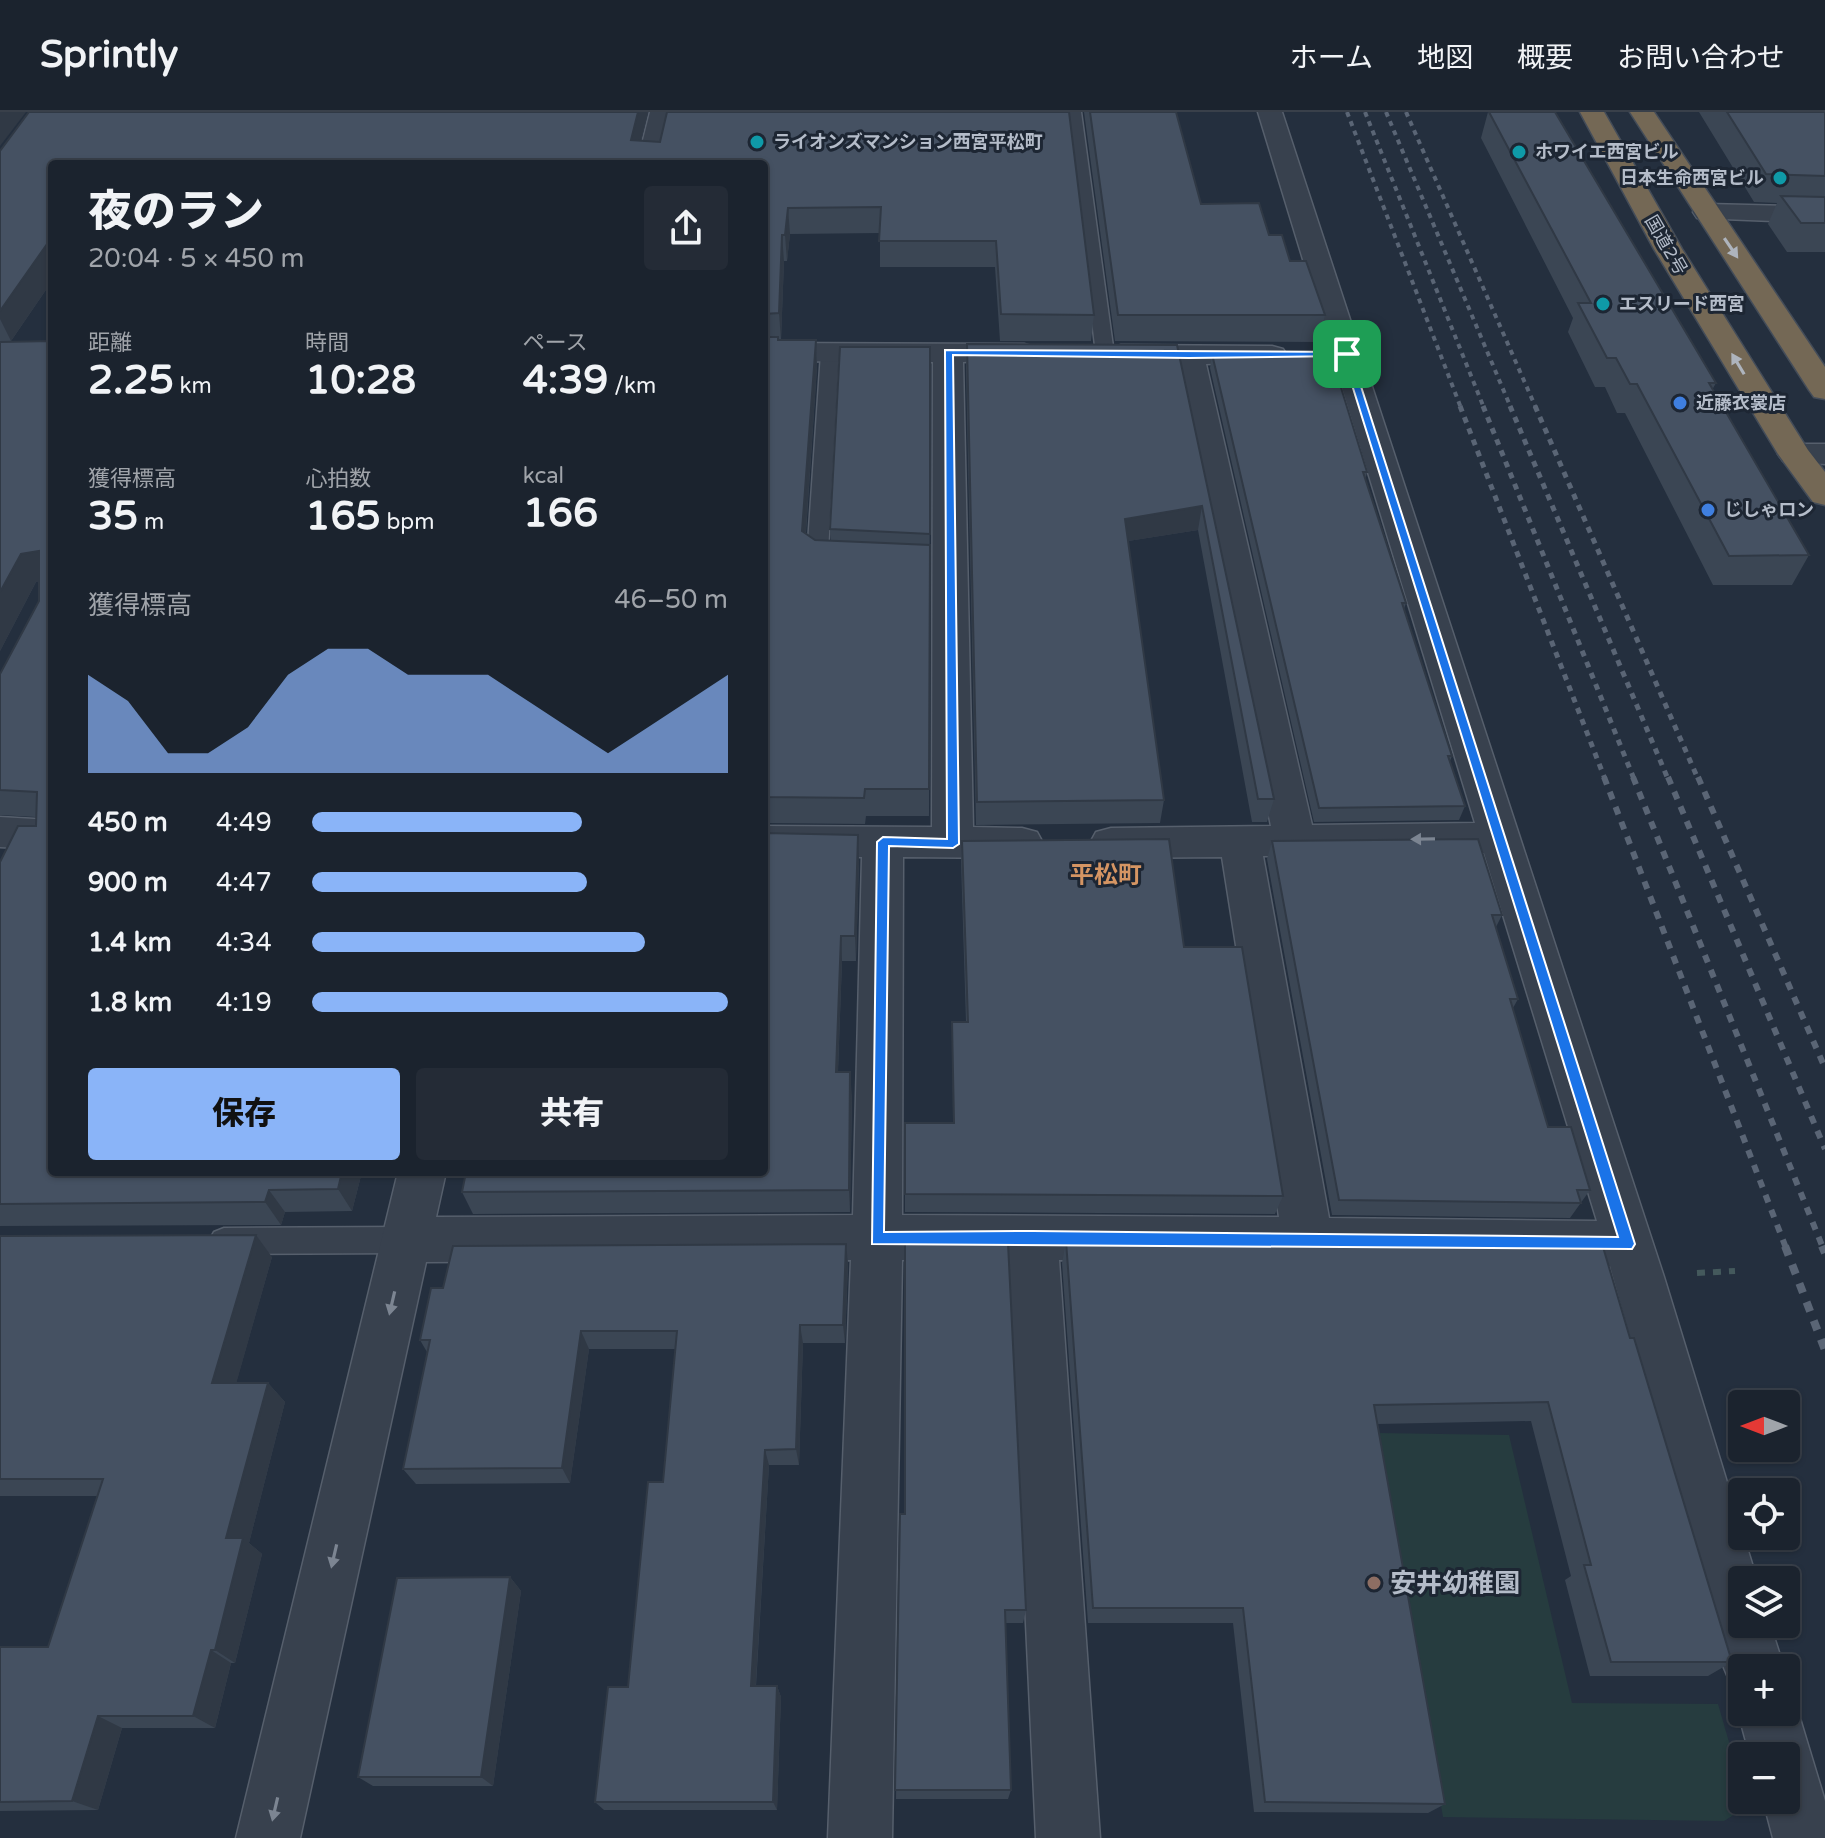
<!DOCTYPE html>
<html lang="ja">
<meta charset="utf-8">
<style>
body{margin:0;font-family:"Varela Round","Noto Sans JP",sans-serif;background:#242b36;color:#f1f3f6;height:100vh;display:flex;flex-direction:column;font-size:30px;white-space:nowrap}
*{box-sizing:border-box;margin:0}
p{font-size:26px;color:#a0a4aa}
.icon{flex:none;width:44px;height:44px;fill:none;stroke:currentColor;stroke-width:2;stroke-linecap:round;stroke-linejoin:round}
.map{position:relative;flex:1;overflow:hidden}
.drawer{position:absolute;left:48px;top:48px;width:720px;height:1016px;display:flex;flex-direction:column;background:#1b232e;border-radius:8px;box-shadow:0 2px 6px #0004,0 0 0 2px #39404a}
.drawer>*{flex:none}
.needle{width:52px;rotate:270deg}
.tools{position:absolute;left:1728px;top:1278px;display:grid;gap:16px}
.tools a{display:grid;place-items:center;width:72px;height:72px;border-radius:8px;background:#1b232e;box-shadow:0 2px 6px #0004,0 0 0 2px #39404a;font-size:40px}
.pin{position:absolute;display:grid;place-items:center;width:68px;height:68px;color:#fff;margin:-34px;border-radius:16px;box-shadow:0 4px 12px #0006}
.round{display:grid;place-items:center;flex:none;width:84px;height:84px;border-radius:8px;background:#242b36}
.overview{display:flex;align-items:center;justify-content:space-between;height:136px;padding:0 40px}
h1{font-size:44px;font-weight:800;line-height:60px}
.metrics{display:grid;grid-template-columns:repeat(3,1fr);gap:12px;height:136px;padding:8px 40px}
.metrics div{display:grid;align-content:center}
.metrics b{font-size:40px;font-weight:800}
.metrics small{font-size:22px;font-weight:400}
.metrics p{font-size:22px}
.chart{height:224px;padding:16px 40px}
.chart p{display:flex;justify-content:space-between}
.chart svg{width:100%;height:144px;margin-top:8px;fill:#8ab4f8;opacity:.7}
.action{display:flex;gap:16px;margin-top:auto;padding:16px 40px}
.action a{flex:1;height:92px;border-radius:8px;background:#8ab4f8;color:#111;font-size:32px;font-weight:800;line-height:92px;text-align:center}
.action a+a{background:#242b36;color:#f1f3f6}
ul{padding:0 40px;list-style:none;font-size:26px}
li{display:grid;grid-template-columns:128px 96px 1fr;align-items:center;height:60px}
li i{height:20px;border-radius:10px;background:#8ab4f8}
header{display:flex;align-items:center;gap:48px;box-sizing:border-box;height:112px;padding:0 40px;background:#1b232e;border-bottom:2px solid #39404a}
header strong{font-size:38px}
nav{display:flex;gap:44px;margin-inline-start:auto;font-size:28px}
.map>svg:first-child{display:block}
</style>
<header>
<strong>Sprintly</strong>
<nav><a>ホーム</a><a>地図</a><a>概要</a><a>お問い合わせ</a></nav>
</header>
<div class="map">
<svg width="1825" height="1726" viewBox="0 0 1825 1726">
<rect width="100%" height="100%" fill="#242f3e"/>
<path fill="#263c3f" d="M1376 1321 1509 1323 1572 1591 1718 1592 1742 1675V1688H1746L1748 1694 1724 1709 1443 1705Z"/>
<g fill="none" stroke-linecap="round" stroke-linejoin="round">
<g stroke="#565f6c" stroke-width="3">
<g id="lane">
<path d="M1067 0H1081L1114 242 1105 247 1096 242Z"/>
<path d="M830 236 839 241 828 440 841 442 844 447 834 453 810 451 807 446 821 241Z"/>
<path d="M407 1115 417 1119 422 1128 417 1137 407 1141 224 1142 214 1138 209 1129 214 1120 224 1116Z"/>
</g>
</g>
<g stroke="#565f6c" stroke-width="3">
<g id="street">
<path d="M650 0H674L663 52H637Z"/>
<path d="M1258 0H1282L1664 1165 1757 1468H1742V1512H1770L1784 1556H1742V1581L1733 1577 1724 1556 1610 1154 1059 1148 1100 1726H1036L1009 1148H902L892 1726H828L851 1148 426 1150 300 1726H236L398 1060H446L436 1105 853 1103 862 745 764 744V714L932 715 933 250 764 249V231L1024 232 1035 235 1039 241 1035 247 963 250 973 715 1022 716 1037 720 1043 731 1037 742 1022 746 903 745 902 1103 1279 1105 1222 745 1111 746 1096 742 1090 731 1096 720 1111 716 1271 714 1175 251 1110 248 1106 242 1110 236 1121 233 1272 234 1283 237 1287 243 1283 249 1206 252 1312 713 1475 711ZM1484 741 1597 1109 1329 1106 1263 744Z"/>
<path d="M1707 92 1825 95V111L1697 106 1693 100 1697 94Z"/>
<path d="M1794 332H1825V352L1783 349 1778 342 1783 335Z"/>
<path d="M0 705 52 708V738L0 735Z"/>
<path d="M1786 1577 1798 1600 1825 1689V1726H1773L1763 1688H1786V1644H1750L1738 1600 1742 1590V1600H1786Z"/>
</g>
</g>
<g stroke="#434c59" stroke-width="3">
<g id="highway">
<path d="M1580 0H1604L1682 137 1808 338 1825 360V393L1813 390 1778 342 1654 137Z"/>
<path d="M1630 0H1654L1825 255V287L1814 285 1809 278Z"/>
</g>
</g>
<path stroke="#44595c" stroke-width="6" stroke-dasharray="8 8" stroke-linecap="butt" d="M1697 1161 1735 1159"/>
<use href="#lane" fill="#38414e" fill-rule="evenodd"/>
<use href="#street" fill="#38414e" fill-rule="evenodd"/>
<use href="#highway" fill="#746855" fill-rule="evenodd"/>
<g stroke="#5a6575" stroke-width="4" stroke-dasharray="5 5" stroke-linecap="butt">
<path d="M1347 0 1461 296"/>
<path d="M1365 0 1484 296"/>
<path d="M1386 0 1511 296"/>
<path d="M1406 0 1536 296"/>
</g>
<g stroke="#5a6575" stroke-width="5" stroke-dasharray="6 6" stroke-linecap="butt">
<path d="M1460 294 1605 667"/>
<path d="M1483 294 1634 667"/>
<path d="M1510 294 1668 667"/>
<path d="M1535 294 1698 667"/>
</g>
<g stroke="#5a6575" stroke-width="6" stroke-dasharray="8 8" stroke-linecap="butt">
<path d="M1604 665 1786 1136"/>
<path d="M1633 665 1823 1136"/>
<path d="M1668 665 1825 1037"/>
<path d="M1698 665 1825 956"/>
</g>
<g stroke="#5a6575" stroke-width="8" stroke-dasharray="10 10" stroke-linecap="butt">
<path d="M1785 1134 1825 1238"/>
<path d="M1822 1134 1825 1141"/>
</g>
</g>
<g fill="#3b4654">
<path d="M29 0H648L641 29 660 30 1069 0 1094 203 1091 229H1000L995 155H880V121L790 122 787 149H784L781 228H816L817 255 806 421 815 428 831 429 830 417 930 235 929 704H866L865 712 764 711V52H52V169L11 229H52V1060H362L352 1099 285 1100 281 1113 0 1114V750L36 714V705L0 703V562L39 489V469L36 470 0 539V39Z"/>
<path d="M1084 0H1176L1201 92 1269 123 1290 149 1325 203 1319 230 1115 229Z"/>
<path d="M1488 0 1716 271 1712 278 1809 443 1792 473H1713L1625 301H1617L1605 275H1595L1568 220 1573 206 1481 26Z"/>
<path d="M1699 0H1825V140H1787L1768 112 1777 91 1754 90Z"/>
<path d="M967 232 1177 233 1274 687 1267 710H1252L1198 418 1128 429 1164 688 1160 711 976 713 966 255Z"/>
<path d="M1212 242 1367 360 1365 369 1406 491 1404 497 1452 644 1450 649 1465 694 1459 708 1314 710 1210 256Z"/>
<path d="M962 729 1184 835 1283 1084 1275 1102 905 1100V1011H953L952 910H966L961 749Z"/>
<path d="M1272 729 1502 803 1496 815 1518 887 1513 896 1548 1015 1590 1078 1570 1106 1332 1103 1267 747Z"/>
<path d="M859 749 856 849H842L838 960 852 984 850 1100 473 1102 462 1080Z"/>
<path d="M0 1124 272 1145 236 1271H268L285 1290 249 1431 262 1442 235 1551H231L215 1616H122L98 1698 0 1699V1535H48L97 1384H0Z"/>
<path d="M1066 1129 1603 1135 1732 1550 1708 1564H1590L1565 1468 1571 1464 1531 1309 1377 1312 1445 1692 1428 1701 1254 1700 1233 1511H1088L1062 1151Z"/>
<path d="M846 1132 848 1151 845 1231H803L799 1353H769L756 1574H777L781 1585 777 1698H604L595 1690 628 1575 663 1370 675 1237H589L570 1371 416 1372 403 1357 427 1240 420 1228 443 1176Z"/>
<path d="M900 1402 1026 1498 1023 1511H1005L1011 1678 1008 1687H896Z"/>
<path d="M510 1465 521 1479 493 1674H373L358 1665Z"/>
</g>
<g fill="#303945">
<path d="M0 0H26L0 34Z"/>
<path d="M638 0H648L635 52 631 28Z"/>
<path d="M788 96 790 122 787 149 785 123Z"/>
<path d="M782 123 784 149 781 228 779 201Z"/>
<path d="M52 125V169L11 229 0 207V199Z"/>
<path d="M816 228 817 255 804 446 802 419Z"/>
<path d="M1202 394 1198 418 1122 430 1125 407Z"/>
<path d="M39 439 52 466 36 470 0 539V480L21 442Z"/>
<path d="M858 723 859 749 856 849 855 824Z"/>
<path d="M841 824 842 849 837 984 836 960Z"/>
<path d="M850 960 852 984 850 1100 849 1078Z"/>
<path d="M342 1060H362L352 1099 338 1077Z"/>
<path d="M269 1078 285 1100 281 1113 265 1090Z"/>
<path d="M256 1123 272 1145 231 1290 212 1271Z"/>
<path d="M846 1132 848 1151 845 1231 843 1213Z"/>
<path d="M800 1213 803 1231 799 1353 796 1337Z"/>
<path d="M581 1219 589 1237 570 1371 562 1356Z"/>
<path d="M268 1271 285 1290 249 1431 262 1442 235 1551 215 1538 226 1426Z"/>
<path d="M765 1338 769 1353 755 1585 751 1574Z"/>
<path d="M510 1465 521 1479 493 1674 481 1665Z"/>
<path d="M211 1538 231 1551 215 1616 193 1604Z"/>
<path d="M777 1574 781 1585 777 1698 773 1690Z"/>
<path d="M98 1604 122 1616 98 1698 72 1689Z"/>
</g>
<g fill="#455162" stroke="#303945" stroke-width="2">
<path d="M29 0H638L631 28 660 30 667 0H1069L1094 203 1001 202 996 129H879L881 95 788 96 785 123H782L779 201 764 202V52H52V125L0 199V39Z"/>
<path d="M1090 0H1176L1201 92 1259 91 1269 123H1282L1290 149H1306L1325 203H1118Z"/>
<path d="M1489 0H1555L1716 271H1709L1809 443 1729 444 1637 272H1630L1616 246H1607L1578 191H1591Z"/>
<path d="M1727 0H1825V64L1766 62Z"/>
<path d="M1781 84 1825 85V111H1801Z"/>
<path d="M764 225H778V228H816L802 419 815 428 930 433 929 677H865L864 686 764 685Z"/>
<path d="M52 229V1060H342L338 1077 269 1078 265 1090 0 1092V750L18 714H36L37 680 0 678V562L39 489V439L21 442 0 480V230Z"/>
<path d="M967 232 1177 233 1274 687H1258L1202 394 1125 407 1164 688 977 690Z"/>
<path d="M840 235H930V422L830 417Z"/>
<path d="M1330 240 1367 360H1363L1406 491H1402L1452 644H1448L1465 694 1319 696 1212 242Z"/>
<path d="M764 721 858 723 855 824H841L836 960H850L849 1078 462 1080 466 1060H764Z"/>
<path d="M1169 727 1184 835H1242L1283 1084 905 1082V1011H954L952 910H968L962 729Z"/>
<path d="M1478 727 1502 803H1492L1518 887H1510L1548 1015H1571L1590 1078H1577L1581 1091 1339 1088 1272 729Z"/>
<path d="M256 1123 212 1271H268L226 1426H243L215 1538H211L193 1604H98L72 1689 0 1690V1535H48L103 1367H0V1124Z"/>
<path d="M1066 1129 1603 1135 1630 1226H1634L1732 1550H1611L1584 1453H1591L1548 1290 1374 1293 1445 1692 1265 1690 1243 1496H1093Z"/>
<path d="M905 1131H1008L1026 1498H1005L1011 1678H895L900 1402H905Z"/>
<path d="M846 1132 843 1213H800L796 1337 765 1338 751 1574H777L773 1690H595L608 1575H628L648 1370H663L677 1219H581L562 1356 403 1357 430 1228H420L431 1176H443L453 1134Z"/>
<path d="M510 1465 481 1665H358L397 1466Z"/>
</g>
<defs><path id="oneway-solid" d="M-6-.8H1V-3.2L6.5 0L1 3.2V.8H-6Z" transform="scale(2)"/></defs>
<g fill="#aeb4bd">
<use href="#oneway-solid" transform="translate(1731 136) rotate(56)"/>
<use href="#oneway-solid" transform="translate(1738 252) rotate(-121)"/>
</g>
<g fill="#7c8592">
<use href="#oneway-solid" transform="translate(1423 727) rotate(179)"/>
<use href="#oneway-solid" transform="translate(392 1191) rotate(103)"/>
<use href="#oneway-solid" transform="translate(334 1444) rotate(103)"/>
<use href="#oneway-solid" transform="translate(275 1697) rotate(103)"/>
</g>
<path fill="#1a73e8" stroke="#fff" stroke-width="2" fill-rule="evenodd" d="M945 238 1350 240 1635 1132 1632 1137 872 1132 877 730 883 725 947 727ZM953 243 1189 246 1343 244 1618 1125 1033 1119 884 1120 889 734 953 736 959 732Z"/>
<g fill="#0f9aa8" stroke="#1d2633" stroke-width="3">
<circle cx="757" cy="30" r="8"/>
<circle cx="1519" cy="40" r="8"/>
<circle cx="1780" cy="66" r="8"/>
<circle cx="1603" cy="192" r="8"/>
</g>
<g fill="#3f7fe0" stroke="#1d2633" stroke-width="3">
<circle cx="1680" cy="291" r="8"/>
<circle cx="1708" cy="398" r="8"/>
</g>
<circle fill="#8d6e63" stroke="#1d2633" stroke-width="3" cx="1374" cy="1471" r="8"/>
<g text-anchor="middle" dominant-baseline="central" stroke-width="6" stroke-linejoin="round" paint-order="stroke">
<g font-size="18" font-weight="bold" fill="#b4bcc9" stroke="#1d2633" text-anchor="start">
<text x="773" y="30">ライオンズマンション西宮平松町</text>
<text x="1535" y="40">ホワイエ西宮ビル</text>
<text x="1764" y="66" text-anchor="end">日本生命西宮ビル</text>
<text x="1619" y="192">エスリード西宮</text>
<text x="1696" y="291">近藤衣裳店</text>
<text x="1724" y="398">じしゃロン</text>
</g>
<g font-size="18" fill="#b4bcc9" stroke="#1d2633">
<text transform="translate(1666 133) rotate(60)">国道2号</text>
</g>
<g font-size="24" font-weight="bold" fill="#d59563" stroke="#1d2633">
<text x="1106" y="763">平松町</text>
</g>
<g font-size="26" font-weight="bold" fill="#b4bcc9" stroke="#1d2633" text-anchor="start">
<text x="1390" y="1471">安井幼稚園</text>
</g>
</g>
</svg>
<div class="tools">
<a><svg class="needle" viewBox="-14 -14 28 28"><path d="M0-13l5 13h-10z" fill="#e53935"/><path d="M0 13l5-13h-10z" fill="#a0a4aa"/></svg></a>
<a><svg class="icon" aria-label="locate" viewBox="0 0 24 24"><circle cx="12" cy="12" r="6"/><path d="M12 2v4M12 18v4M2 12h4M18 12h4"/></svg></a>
<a><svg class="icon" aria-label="layers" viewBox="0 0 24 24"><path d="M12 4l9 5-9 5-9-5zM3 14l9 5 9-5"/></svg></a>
<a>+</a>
<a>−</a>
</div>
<div class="pin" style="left:1347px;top:242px;background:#1e9e55"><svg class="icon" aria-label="arrive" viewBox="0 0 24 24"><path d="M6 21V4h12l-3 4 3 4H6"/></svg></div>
<section class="drawer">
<div class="overview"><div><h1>夜のラン</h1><p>20:04 · 5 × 450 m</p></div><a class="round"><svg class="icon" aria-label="share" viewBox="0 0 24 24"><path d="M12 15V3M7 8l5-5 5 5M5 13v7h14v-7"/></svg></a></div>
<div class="metrics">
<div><p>距離</p><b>2.25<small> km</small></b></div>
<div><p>時間</p><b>10:28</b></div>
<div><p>ペース</p><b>4:39<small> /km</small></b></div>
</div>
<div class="metrics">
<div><p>獲得標高</p><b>35<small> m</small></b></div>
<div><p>心拍数</p><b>165<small> bpm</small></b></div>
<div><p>kcal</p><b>166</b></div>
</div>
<div class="chart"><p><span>獲得標高</span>46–50 m</p>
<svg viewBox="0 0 160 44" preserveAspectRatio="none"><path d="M0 44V14L10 22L20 38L30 38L40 30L50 14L60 6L70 6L80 14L90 14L100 14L110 22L120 30L130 38L140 30L150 22L160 14V44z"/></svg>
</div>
<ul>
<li><b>450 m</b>4:49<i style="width:65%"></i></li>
<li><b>900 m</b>4:47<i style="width:66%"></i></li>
<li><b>1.4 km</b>4:34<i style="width:80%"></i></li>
<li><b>1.8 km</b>4:19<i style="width:100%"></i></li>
</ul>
<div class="action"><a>保存</a><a>共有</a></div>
</section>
</div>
